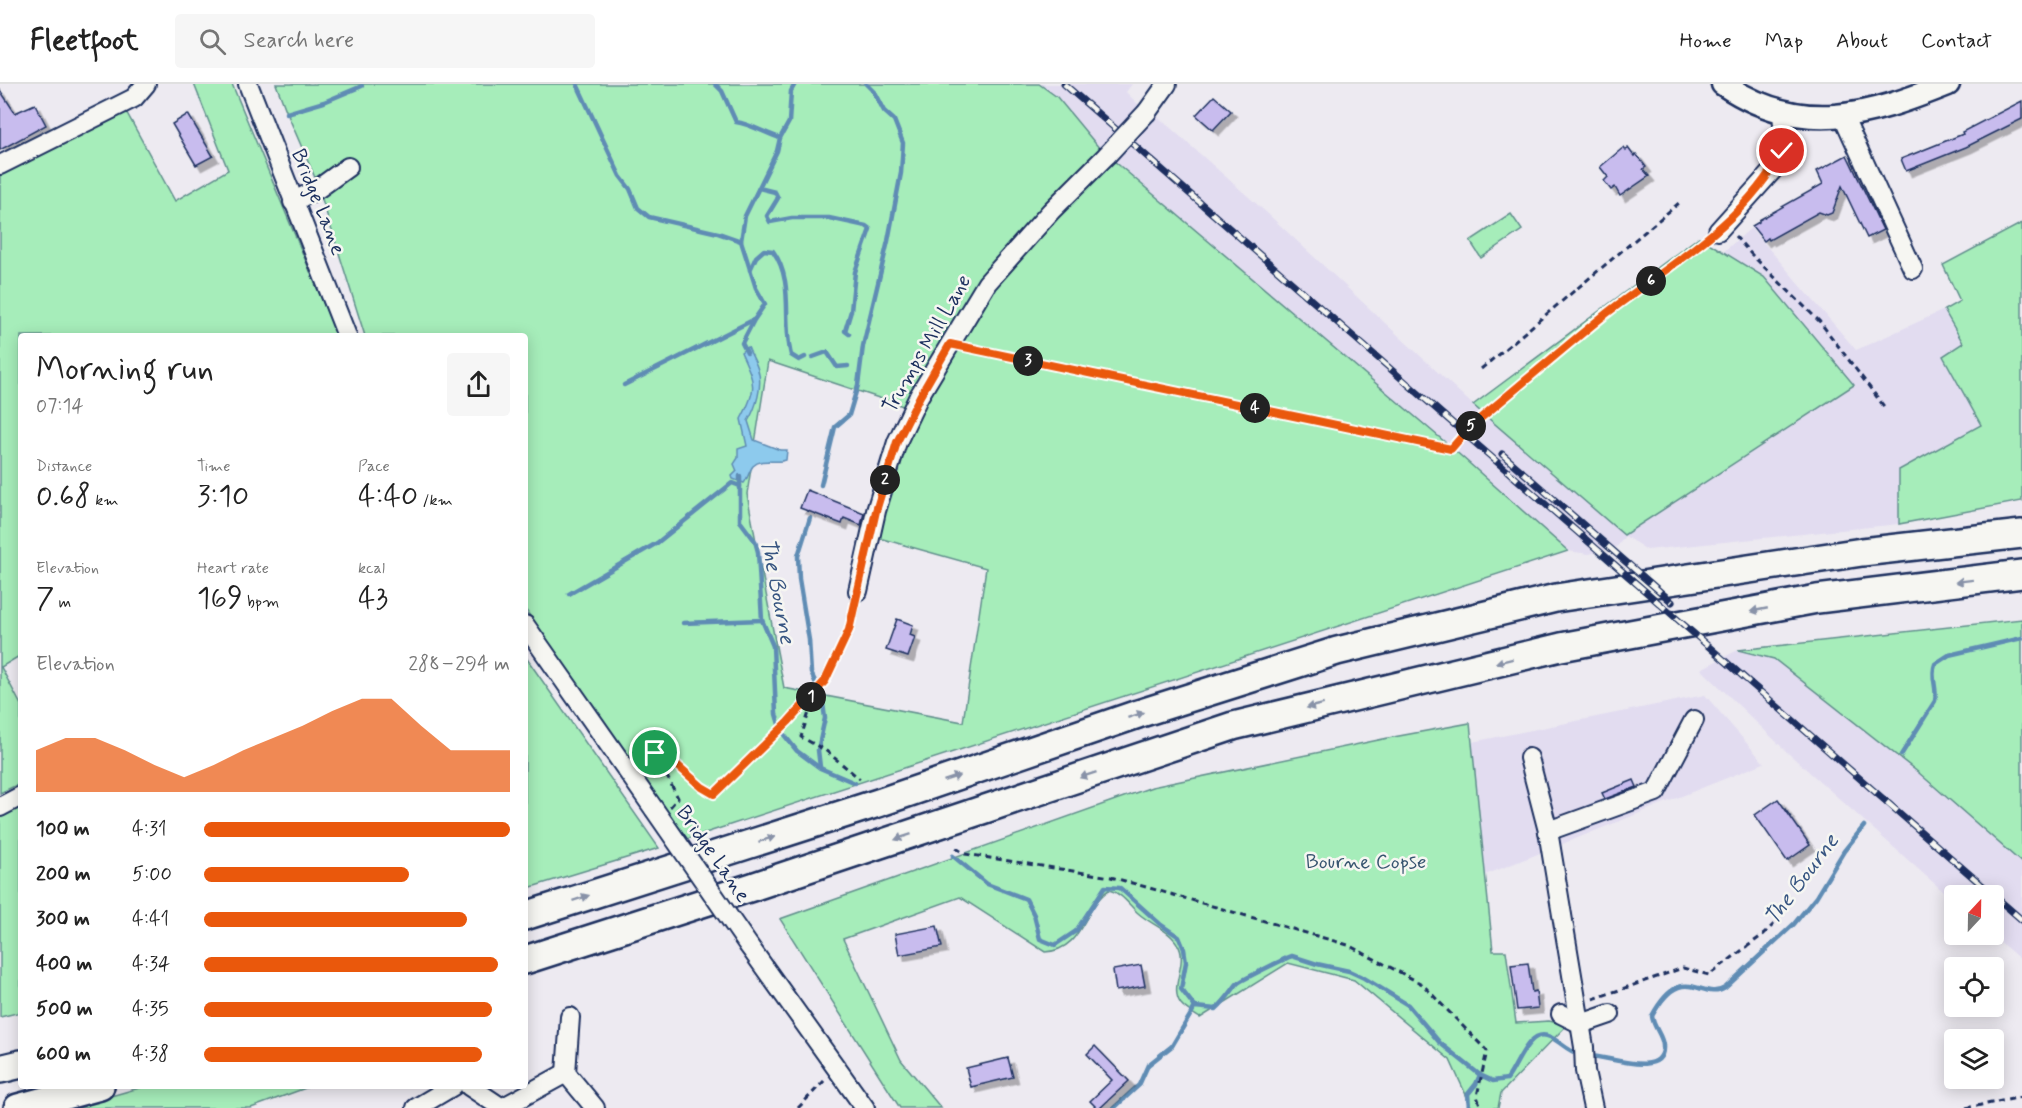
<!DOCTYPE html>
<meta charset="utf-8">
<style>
body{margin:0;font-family:Mynerve,sans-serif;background:#f6f6f6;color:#222;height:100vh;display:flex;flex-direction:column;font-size:22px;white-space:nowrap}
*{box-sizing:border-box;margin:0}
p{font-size:20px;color:#767676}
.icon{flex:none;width:33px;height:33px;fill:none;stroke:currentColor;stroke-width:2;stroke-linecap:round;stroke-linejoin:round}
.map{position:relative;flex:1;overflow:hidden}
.panel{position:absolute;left:18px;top:249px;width:510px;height:756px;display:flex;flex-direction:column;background:#fff;border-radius:6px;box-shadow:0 3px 15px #0003}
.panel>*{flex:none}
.needle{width:39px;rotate:22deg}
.controls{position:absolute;left:1944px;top:801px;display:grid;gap:12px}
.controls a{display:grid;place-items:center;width:60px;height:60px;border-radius:6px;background:#fff;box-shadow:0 3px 15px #0003;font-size:30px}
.pin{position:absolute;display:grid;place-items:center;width:51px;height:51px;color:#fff;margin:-26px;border:3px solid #fff;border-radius:50%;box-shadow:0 2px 6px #0007}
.km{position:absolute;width:30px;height:30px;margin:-15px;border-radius:50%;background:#222;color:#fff;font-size:16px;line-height:30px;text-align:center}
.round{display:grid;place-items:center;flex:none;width:63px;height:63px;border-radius:6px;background:#f6f6f6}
.summary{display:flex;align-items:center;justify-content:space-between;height:102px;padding:0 18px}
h1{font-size:33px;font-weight:600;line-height:45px}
.metrics{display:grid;grid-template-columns:repeat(3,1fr);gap:9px;height:102px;padding:6px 18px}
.metrics div{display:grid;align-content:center}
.metrics b{font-size:30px;font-weight:600}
.metrics small{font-size:16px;font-weight:400}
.metrics p{font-size:16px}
.chart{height:168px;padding:12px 18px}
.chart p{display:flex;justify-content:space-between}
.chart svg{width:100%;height:108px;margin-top:6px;fill:#ea580c;opacity:.7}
ul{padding:0 18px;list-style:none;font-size:20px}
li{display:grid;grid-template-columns:96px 72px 1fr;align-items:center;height:45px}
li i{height:15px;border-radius:8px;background:#ea580c}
header{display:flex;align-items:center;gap:36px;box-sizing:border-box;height:84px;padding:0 30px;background:#fff;border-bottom:2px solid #e0e0e0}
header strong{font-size:28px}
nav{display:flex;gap:33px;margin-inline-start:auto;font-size:21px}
.search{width:420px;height:54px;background:#f6f6f6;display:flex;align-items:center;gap:15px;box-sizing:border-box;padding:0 21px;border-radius:6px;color:#767676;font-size:22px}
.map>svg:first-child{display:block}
</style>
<header>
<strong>Fleetfoot</strong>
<div class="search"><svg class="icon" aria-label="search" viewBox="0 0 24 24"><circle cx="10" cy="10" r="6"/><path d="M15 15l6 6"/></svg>Search here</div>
<nav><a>Home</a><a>Map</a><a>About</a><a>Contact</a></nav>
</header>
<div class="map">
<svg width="2022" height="1024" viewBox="0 0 2022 1024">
<defs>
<filter id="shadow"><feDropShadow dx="5.5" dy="5.5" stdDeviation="0" flood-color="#0004"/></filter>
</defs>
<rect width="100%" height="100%" fill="#edeaf1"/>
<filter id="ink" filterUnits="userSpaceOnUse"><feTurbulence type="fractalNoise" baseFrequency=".0167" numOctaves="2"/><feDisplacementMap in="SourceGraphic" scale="12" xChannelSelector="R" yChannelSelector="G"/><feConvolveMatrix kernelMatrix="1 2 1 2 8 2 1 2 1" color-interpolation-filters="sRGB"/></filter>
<g filter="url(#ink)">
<g fill="#e2dcf0">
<path d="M1039 0H1132L1126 8 1141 23 1100 65 1057 13Z"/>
<path d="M1157 32 1268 130 1473 321 1624 451 1764 193 1723 168 1751 144 1856 266 1944 226 1963 259 1943 272 1981 341 1899 386V440L1647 466 1625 452 1617 463 1589 470 1568 467 1452 364 1115 77 1153 33Z"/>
<path d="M1738 566 1774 575 1919 689 2022 779V877L1992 851 1994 812H1954V817L1788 669 1701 585Z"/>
<path d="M1705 611 1764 679 1485 791 1472 658Z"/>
</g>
<g fill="#a6edba" stroke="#608e8c" stroke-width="1.5" fill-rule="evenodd">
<path d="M194 0H232L337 252H21V571L1 583 21 621V699L0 709V81L122 20 175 117 228 86Z"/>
<path d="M276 0H1039L1057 13 1100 65 1452 364 1568 467 687 755 525 525V252H365L316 96 287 29ZM768 277 909 324 879 454 986 484 963 638 784 604 747 410Z"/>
<path d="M1511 130 1522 146 1481 174 1470 157Z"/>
<path d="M2022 139V417L1899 440V386L1981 341 1943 272 1963 259 1944 226 1960 217 1943 181Z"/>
<path d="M1699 153 1764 193 1854 301 1624 451 1473 321Z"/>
<path d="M2022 535V779L1919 689 1774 575 1738 566Z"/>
<path d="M525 572 659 764 525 805Z"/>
<path d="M1470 639 1493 867H1506L1516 939 1549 937 1567 941 1501 1009 1498 1024H1472L1450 976 1354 896 1288 879 1200 934C1194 930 1186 926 1181 920 1168 903 1189 879 1178 861 1170 846 1150 840 1138 829 1129 821 1122 809 1109 806 1083 823 1084 866 1045 868L960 813 843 855 901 976 941 1024H900L780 835 1152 703 1388 654Z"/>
<path d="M21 720V928L0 933V731Z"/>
<path d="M146 1002H311L251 1024H69Z"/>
</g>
<path fill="#8dcaed" stroke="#5f8cb4" stroke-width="1.5" d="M748 263C751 271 756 278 758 286 763 302 756 324 748 337L754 356 780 366H787L786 376C775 380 762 373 753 382 749 387 748 394 744 399L733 395 732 392 737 387 734 380 738 374V365L747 362 741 335C758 304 755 299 741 268Z"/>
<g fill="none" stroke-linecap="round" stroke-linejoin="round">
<g stroke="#5f8cb4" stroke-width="4.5">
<path d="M577 0 620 92 630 105 638 124 649 133 718 149 741 157 756 204 765 220 754 236 742 259 747 269"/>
<path d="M715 0 722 7 736 38C750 40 765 49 780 54L777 67 745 132 741 157"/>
<path d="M287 29 324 18 362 2"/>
<path d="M780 54 789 38 791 7 795 0"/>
<path d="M759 104 775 108 778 114 767 132 770 138 792 134H829L866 142 870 145 855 188 851 227 845 247 849 250"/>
<path d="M750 186 756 173 764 166 773 167C795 198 782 236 791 271L799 276 805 273"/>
<path d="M813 273 827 268 837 283 848 282"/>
<path d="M624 301 753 236"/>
<path d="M740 392V437L755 457 758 468 762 536 773 562 776 630 781 647 797 667 820 684 855 699"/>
<path d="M821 401 835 343 849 331 858 301 863 262 888 157 901 89 903 59 894 36 884 27 874 8 866 0"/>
<path d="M810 434 798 472 799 495 809 556 811 589 822 612 825 634 818 666 820 683"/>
<path d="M569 510 657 459 732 399 740 402"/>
<path d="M683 539 762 536"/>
<path d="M1901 671 1935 617C1938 604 1930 593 1935 580L1949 571 2022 554"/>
<path d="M953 772 987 800 1026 815 1034 831 1040 855 1055 861 1076 847 1105 803 1120 804 1160 840 1179 853 1184 865 1186 878 1181 905 1195 923"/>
<path d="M1195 923 1216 925C1225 917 1230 909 1237 900 1239 897 1288 873 1292 872L1317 880 1349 887 1364 894 1408 921 1440 959 1480 991 1493 997 1507 995C1517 983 1529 942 1550 953 1561 958 1567 967 1579 970"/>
<path d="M1590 972C1607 972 1665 995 1663 962 1663 952 1653 943 1652 932 1683 875 1702 919 1725 904L1794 840 1816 813 1844 767 1864 742"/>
<path d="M1114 1024 1139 1001 1148 981 1172 962 1195 923"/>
<path d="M1469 1024 1468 1010 1476 1000 1480 991"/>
</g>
</g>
<g fill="#c8bcee" stroke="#1b2f5e" stroke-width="1.5" filter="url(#shadow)">
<path d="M0 6 15 29 35 20 46 41 0 66Z"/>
<path d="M1214 12 1231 27 1213 46 1196 31Z"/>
<path d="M2022 17V35L1966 63 1906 87 1901 75 1963 50 1962 48Z"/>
<path d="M188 30 213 72 196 81 172 40Z"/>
<path d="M1624 63 1626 66 1628 64 1634 72 1636 70 1646 83 1643 85 1649 92 1620 112 1615 103 1611 106 1604 97 1608 93 1600 83Z"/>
<path d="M1847 71 1883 146 1867 154 1842 102 1832 129 1827 131 1819 128 1769 156 1768 154 1764 157 1752 142 1759 138V136L1823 100 1817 87Z"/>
<path d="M807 406 864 429 861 441 844 434 842 440 800 424Z"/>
<path d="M897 535 913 541 910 551 915 553 908 573 886 566Z"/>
<path d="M1634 696 1637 703 1605 715 1602 709Z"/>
<path d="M1778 715 1810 761 1787 777 1755 731Z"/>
<path d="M937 842 942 863 899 871 895 850Z"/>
<path d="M1528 879 1532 908 1536 907 1538 924 1517 926 1511 881Z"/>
<path d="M1141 881 1145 902 1116 907 1113 886Z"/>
<path d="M1095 962 1129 997 1100 1024H1097L1090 1017 1112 996 1087 970Z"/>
<path d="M1008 974 1013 993 971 1003 966 984Z"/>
</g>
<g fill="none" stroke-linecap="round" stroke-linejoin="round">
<g stroke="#1b2f5e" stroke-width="22">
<g id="minor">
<path d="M248 0 347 252"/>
<path d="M1147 28 1167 0"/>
<path d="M1843 32 1913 185"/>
<path d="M0 81 134 14 146 0"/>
<path d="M293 118 319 104 348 83"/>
<path d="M1718 147 1772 87 1784 57 1782 27"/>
<path d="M858 507 876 427 897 358 919 312 987 199 1051 127 1107 71"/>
<path d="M525 541 654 725"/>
<path d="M1529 674 1548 747 1584 963 1585 987 1593 1024"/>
<path d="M0 723 21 712"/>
<path d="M1548 747 1656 708 1694 636"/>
<path d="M749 862 865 1024"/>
<path d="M1561 930 1581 940 1610 930"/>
<path d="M570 933 566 989 595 1024"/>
<path d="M469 1002 502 1024"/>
<path d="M416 1024 453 1002"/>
<path d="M502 1024 566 989"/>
</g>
</g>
<g stroke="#1b2f5e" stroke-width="27">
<path id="major" d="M1723 0C1801 53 1868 32 1948 0"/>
</g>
<g stroke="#1b2f5e" stroke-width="32">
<g id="highway">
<path d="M525 832 878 719 1138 630 1337 567 1556 514 1862 468 2022 450"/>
<path d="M525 876 752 803 1233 642 1561 563 1817 515 2022 490"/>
<path d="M0 985 21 980"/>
<path d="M18 1024 100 1002"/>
</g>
</g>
<g stroke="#1b2f5e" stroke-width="3" stroke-dasharray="6 4.5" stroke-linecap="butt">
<path d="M1735 152 1752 171 1820 238 1886 325"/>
<path d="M966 264 1451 365C1478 333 1511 308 1543 282 1596 238 1651 197 1707 155"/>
<path d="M1481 285 1679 119"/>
<path d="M815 610 801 653 825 666 860 695"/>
<path d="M670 723 678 714 655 669 651 658 702 703 713 710 788 638 825 597 850 546 854 523"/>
<path d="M956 764 965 770 1111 793 1348 861 1422 900 1487 967 1477 1012 1481 1024"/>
<path d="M1593 915 1683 884 1709 891 1764 850 1774 840"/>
<path d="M798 1024 826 995"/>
<path d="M1966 1024 2022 1013"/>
</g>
<use href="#minor" stroke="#f6f6f2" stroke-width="18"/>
<use href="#major" stroke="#f6f6f2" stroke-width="22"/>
<use href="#highway" stroke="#f6f6f2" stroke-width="27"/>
<g stroke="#1b2f5e" stroke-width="7">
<g id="rail">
<path d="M1064 0 2022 836"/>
<path d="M1502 370 1672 518"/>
</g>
</g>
<use href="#rail" stroke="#f6f6f2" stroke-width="4.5" stroke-dasharray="14" stroke-linecap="butt"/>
<g stroke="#1b2f5e" stroke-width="22" stroke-linecap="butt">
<g id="minor-bridge">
<path d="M1107 71 1147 28"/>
<path d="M654 725 749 862"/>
</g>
</g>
<use href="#minor-bridge" stroke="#f6f6f2" stroke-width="18"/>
</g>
<defs><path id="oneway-solid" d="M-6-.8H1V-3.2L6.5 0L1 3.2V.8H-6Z" transform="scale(1.5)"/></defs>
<g fill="#8892a8">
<use href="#oneway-solid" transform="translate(1964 497) rotate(173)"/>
<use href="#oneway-solid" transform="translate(1759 526) rotate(169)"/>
<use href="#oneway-solid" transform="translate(1504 577) rotate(166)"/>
<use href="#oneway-solid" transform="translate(1315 622) rotate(166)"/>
<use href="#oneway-solid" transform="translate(1136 631) rotate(-18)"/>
<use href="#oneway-solid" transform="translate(1088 691) rotate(161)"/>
<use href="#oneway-solid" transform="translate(952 694) rotate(-19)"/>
<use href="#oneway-solid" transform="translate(903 753) rotate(161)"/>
<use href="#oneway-solid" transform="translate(767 755) rotate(-18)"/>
<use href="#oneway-solid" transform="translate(581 814) rotate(-18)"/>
</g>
</g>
<g fill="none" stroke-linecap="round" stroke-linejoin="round" filter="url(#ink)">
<g stroke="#fff" stroke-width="12">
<path id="route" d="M655 669 651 658 702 703 714 710 788 638 825 597 849 546 876 427 897 358 920 312 950 260 1451 365 1470 343C1516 305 1561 266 1607 229 1668 182 1746 138 1782 67"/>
</g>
<use href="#route" stroke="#ea580c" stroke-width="8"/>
</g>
<g text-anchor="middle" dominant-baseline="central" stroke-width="5" stroke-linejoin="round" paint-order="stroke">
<g font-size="21" fill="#1b2f5e" stroke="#f6f6f2">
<text transform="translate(318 118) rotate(68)">Bridge Lane</text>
<text transform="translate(927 260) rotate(-60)">Trumps Mill Lane</text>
<text transform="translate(713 770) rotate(55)">Bridge Lane</text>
</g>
<g font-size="21" fill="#375570" stroke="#f6f6f2">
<text x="1366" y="778">Bourne Copse</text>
</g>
<g font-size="22" font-style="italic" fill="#385682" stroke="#f6f6f2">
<text transform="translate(777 507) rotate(79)">The Bourne</text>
<text transform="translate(1802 796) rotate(-53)">The Bourne</text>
</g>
</g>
</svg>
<div class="controls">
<a><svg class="needle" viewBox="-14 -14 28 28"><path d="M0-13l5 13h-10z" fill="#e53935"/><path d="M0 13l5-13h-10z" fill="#767676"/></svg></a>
<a><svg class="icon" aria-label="locate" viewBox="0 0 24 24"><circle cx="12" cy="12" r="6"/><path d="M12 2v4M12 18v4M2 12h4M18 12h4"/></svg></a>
<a><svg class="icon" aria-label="layers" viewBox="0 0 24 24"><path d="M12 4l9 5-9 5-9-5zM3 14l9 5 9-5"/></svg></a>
</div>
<div class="pin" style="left:655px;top:669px;background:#1e9e55"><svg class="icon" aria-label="arrive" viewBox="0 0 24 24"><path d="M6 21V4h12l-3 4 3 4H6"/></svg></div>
<div class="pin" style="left:1782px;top:67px;background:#d93025"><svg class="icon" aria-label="check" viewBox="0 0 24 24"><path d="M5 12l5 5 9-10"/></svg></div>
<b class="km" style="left:811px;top:613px">1</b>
<b class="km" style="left:885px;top:396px">2</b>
<b class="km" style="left:1028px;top:277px">3</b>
<b class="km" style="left:1255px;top:324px">4</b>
<b class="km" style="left:1471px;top:342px">5</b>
<b class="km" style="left:1651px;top:197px">6</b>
<section class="panel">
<div class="summary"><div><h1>Morning run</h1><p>07:14</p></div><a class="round"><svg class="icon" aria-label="share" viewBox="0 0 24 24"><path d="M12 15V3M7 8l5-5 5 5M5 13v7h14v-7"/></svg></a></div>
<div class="metrics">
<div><p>Distance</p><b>0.68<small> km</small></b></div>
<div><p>Time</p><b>3:10</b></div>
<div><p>Pace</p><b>4:40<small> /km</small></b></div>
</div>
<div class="metrics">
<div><p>Elevation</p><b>7<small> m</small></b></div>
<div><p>Heart rate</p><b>169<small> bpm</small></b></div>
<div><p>kcal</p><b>43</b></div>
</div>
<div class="chart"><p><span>Elevation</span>288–294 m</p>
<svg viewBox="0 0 160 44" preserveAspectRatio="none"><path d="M0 44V27L10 22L20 22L30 27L40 33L50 38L60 33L70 27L80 22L90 17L100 11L110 6L120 6L130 17L140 27L150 27L160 27V44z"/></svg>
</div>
<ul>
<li><b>100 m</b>4:31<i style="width:100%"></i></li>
<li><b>200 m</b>5:00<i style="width:67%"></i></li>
<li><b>300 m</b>4:41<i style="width:86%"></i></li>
<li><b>400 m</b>4:34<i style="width:96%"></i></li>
<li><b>500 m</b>4:35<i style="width:94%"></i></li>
<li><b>600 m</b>4:38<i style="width:91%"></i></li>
</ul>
</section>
</div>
